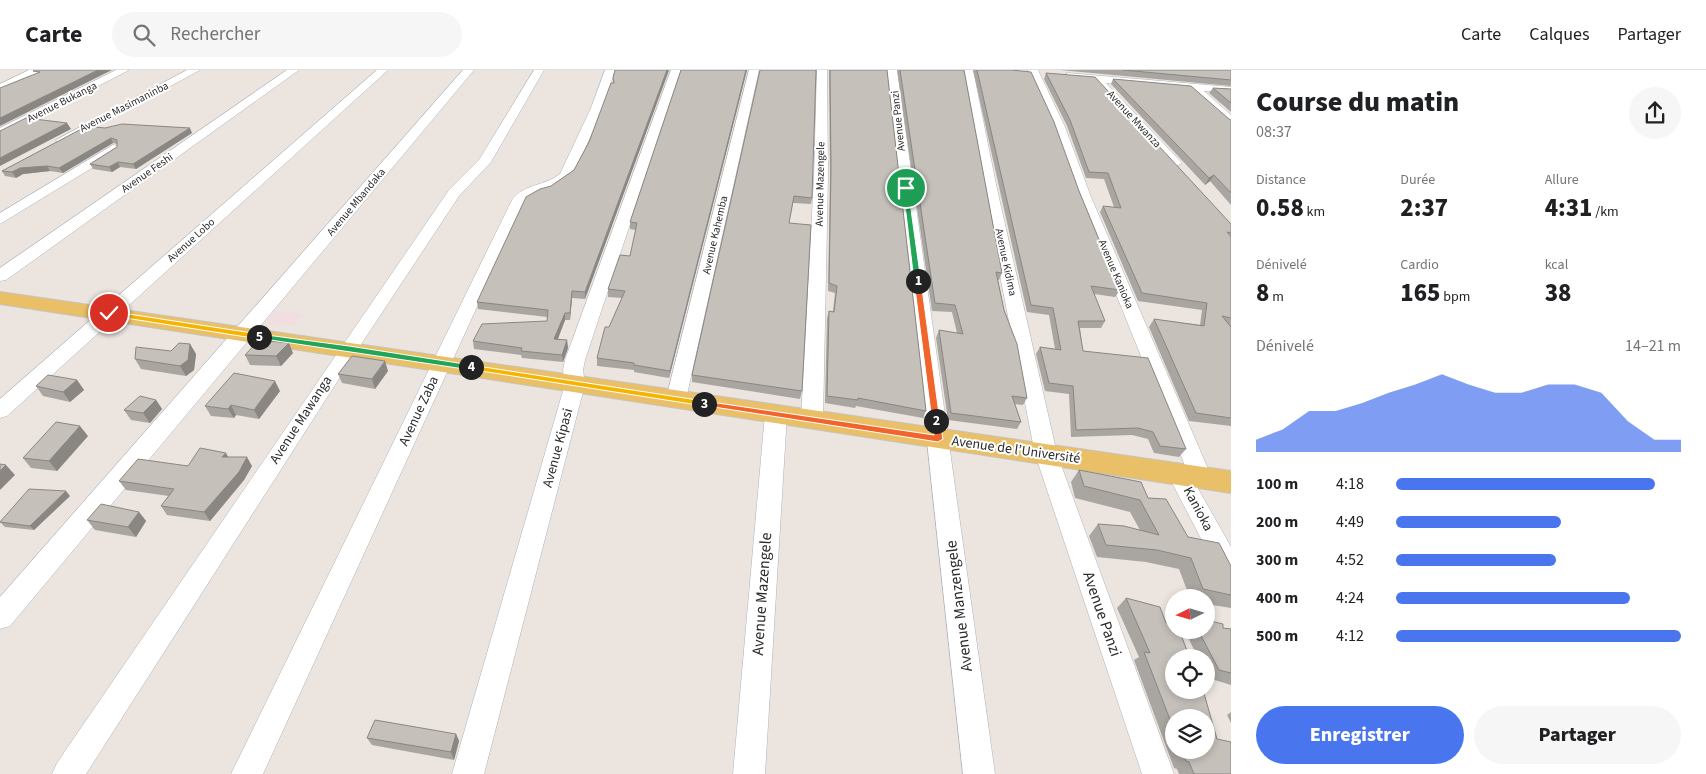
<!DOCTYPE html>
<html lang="fr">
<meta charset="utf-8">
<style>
body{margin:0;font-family:"Source Sans 3",sans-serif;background:#f6f6f6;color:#202124;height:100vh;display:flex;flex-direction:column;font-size:19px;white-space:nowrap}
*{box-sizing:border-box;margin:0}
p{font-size:16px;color:#757577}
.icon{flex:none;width:28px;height:28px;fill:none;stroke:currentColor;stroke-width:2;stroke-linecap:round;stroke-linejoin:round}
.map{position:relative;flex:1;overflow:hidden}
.sheet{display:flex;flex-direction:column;background:#fff;width:475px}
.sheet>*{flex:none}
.needle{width:32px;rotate:265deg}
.controls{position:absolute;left:1165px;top:519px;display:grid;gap:10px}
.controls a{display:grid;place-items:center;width:50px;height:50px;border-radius:50%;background:#fff;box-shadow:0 2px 8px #0003;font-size:25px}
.pin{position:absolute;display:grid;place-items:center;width:42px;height:42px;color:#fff;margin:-21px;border:2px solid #fff;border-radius:50%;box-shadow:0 1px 5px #0007}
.km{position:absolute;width:25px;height:25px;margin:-12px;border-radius:50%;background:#222;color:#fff;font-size:14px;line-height:25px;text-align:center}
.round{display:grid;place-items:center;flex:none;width:52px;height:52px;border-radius:26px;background:#f6f6f6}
.head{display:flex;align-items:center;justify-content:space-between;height:85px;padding:0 25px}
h1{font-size:28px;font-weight:800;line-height:38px}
.figures{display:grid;grid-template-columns:repeat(3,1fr);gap:8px;height:85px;padding:5px 25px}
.figures div{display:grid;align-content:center}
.figures b{font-size:25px;font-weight:800}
.figures small{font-size:14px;font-weight:400}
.figures p{font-size:14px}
.chart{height:140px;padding:10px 25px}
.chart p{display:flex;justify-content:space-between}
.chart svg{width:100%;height:90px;margin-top:5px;fill:#4976ef;opacity:.7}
.primary-button{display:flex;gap:10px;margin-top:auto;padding:10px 25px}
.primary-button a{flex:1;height:58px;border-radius:30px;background:#4976ef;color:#fff;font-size:20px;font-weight:800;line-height:58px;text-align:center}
.primary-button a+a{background:#f6f6f6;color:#202124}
ul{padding:0 25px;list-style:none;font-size:16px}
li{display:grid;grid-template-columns:80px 60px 1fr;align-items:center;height:38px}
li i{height:12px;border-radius:6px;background:#4976ef}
header{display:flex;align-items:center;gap:30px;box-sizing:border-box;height:70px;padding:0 25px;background:#fff;border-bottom:1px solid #e0e0e0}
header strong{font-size:24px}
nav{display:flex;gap:28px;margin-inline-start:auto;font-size:18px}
.search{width:350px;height:45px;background:#f6f6f6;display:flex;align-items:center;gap:12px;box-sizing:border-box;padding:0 18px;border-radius:28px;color:#757577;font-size:19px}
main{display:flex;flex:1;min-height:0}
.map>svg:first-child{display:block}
</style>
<header>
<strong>Carte</strong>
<div class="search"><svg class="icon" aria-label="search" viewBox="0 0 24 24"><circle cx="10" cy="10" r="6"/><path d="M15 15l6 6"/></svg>Rechercher</div>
<nav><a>Carte</a><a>Calques</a><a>Partager</a></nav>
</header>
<main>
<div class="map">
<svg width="1231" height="704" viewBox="0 0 1231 704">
<rect width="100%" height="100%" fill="#ece5df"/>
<path fill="#f2dde0" d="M276 241 303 244 293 256 265 253Z"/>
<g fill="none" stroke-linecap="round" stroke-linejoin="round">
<g stroke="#afb2bb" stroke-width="1">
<g id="minor">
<path d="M29 0H43L0 21V14Z"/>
<path d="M116 0H129L0 67V58Z"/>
<path d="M187 0H200L66 73H58L56 70Z"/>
<path d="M287 0H299L6 210 0 211V198Z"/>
<path d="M377 0H388L7 346 0 348V329Z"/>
<path d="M463 0H474L10 556 0 559V527Z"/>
<path d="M534 0H544L491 92 459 126 358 279 86 704H52L57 693 449 120 479 90Z"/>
<path d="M605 0H615L603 38 573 106C561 121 539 119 525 132L263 704H231L512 130C523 114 545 116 560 104L591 38Z"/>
<path d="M671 0H681L585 290 583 300 585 314 484 704H452L565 314 563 300 565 290Z"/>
<path d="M749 0H759L686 329 683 334 676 336 669 334 666 329Z"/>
<path d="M817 0H827L828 106 823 349 819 354 812 356 805 354 801 349 814 106Z"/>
<path d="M887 0H897L995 704H963Z"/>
<path d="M963 0H973L997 119 1057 384 1174 704H1142L1035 384 983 119Z"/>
<path d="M1028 0H1038L1065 57 1091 127 1212 408 1209 414 1201 417 1196 415 1231 477V512L1222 509 1168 405 1171 399 1179 396 1186 398 1077 127 1053 57Z"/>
<path d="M1068 3 1231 17V23L1204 21 1231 45V55L1227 54 1190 20 1106 13 1182 93 1175 97 1170 96 1093 11 1064 8 1063 6Z"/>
<path d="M113 75 118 76 119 79 118 82 0 154V143Z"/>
<path d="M776 337 783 339 787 344 765 704H733L765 344 769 339Z"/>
</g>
</g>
<g stroke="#c4c4c4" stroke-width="2">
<path id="major" d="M0 222 1231 401V423L0 234Z"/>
</g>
<use href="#minor" fill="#fff" fill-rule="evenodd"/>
<use href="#major" fill="#e9bf67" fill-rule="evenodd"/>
</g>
<g fill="#a9a5a0" fill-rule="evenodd">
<path d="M669 0 585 229 572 228 570 250H565L558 269 567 270 568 278 563 292 522 288 521 285 474 279 473 271 547 251V247L478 239 477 232 551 116 574 100 589 72 613 13V8Z"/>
<path d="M681 0H747L669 308 634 302V300L597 296V288L622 228 608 227V219L630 186 636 160 630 159V152Z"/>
<path d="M760 0 812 128 811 134 793 133 789 153 802 321 800 329 692 312V305Z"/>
<path d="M829 0H887L926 341 923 348 856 336 855 338 825 333 827 248 829 241H833L835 223 828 221 830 106Z"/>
<path d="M897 0H964L1002 203 999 210H998L1004 240 1027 328 1023 335 1015 334 1021 352 1017 359 948 350 936 268 939 260 957 263 952 242 932 241Z"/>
<path d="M973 0H1011L1079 121 1120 220 1115 227 1094 224 1105 251 1101 258H1080L1083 281 1186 379 1179 387 1154 383 1148 369 1132 365 1071 367 1069 324 1045 321 1036 284 1040 277 1055 279 1049 245 1027 242Z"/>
<path d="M1060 0H1231V16Z"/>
<path d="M1046 3 1231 154V356L1189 351 1149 257 1154 249 1200 255 1202 240 1138 231 1100 142 1103 136 1114 137 1104 109 1086 108 1067 56 1044 9Z"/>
<path d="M1113 9 1231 50V135L1210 111 1205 115 1111 14Z"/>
<path d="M1213 18 1231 19V42L1209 23Z"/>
<path d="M105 58 192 63 136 99 120 97 112 102 93 99 90 94 117 77V74L113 73 63 103 50 101 23 104 16 108 5 106 2 101Z"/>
<path d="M190 274 196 284 194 300 186 306 141 299 135 289 171 281Z"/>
<path d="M293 283 281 296 250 295 245 285Z"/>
<path d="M388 301 375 319 342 313 338 304Z"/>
<path d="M77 310 84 320 70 332 43 326 36 316Z"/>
<path d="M280 321 259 349 236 345 234 348 211 346 205 336Z"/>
<path d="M156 330 162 339 150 353 131 350 124 340Z"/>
<path d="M88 366 57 401 31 398 23 388Z"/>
<path d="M228 387 252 396 244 410 210 451 167 445 161 436 169 426 126 420 119 411Z"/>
<path d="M1079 400 1148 428 1188 467 1231 496V538L1206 534V528H1190L1179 499 1146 492 1097 487 1089 466 1098 454 1140 460 1130 442 1075 428 1071 412Z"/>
<path d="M70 426 34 460 5 457 0 452Z"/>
<path d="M139 442 146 451 136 467 95 460 87 450Z"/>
<path d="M1126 528 1166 553 1217 669 1231 704H1179L1177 699 1174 698 1134 590 1139 587 1117 538ZM1174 648 1206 680H1174Z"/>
<path d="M1223 558 1231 559V615L1208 608 1206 604V588H1198L1187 565 1189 563 1188 560H1206Z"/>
<path d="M1231 642V653L1227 645Z"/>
<path d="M456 664 459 671 454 690 372 675 367 668Z"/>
</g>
<g fill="#8a8682">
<path d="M98 0H112L0 56V48Z"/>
<path d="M667 0H669L585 229V222Z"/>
<path d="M746 0H747L669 308 670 301Z"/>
<path d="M67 53 71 59 0 96V88Z"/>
<path d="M190 58 192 63 136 99 133 94Z"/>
<path d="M111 68 113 73 63 103 59 98Z"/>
<path d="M118 92 120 97 112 102 109 97Z"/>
<path d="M47 96 50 101 23 104 16 108 12 102 20 98Z"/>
<path d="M1214 105 1210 111 1205 115 1209 108Z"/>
<path d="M572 221V228L570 250V243Z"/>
<path d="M565 243V250L555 276 554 269Z"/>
<path d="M567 270 568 278 563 292 562 285Z"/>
<path d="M289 273 293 283 281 296 276 286Z"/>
<path d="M190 274 196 284 194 300 186 306 180 296Z"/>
<path d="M385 291 388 301 375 319 372 309Z"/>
<path d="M77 310 84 320 70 332 63 322Z"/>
<path d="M275 311 280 321 259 349 254 340Z"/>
<path d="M156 330 162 339 150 353 143 343Z"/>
<path d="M231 335 236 345 234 348 228 339Z"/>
<path d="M80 356 88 366 57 401 49 391Z"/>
<path d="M226 383 231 392 222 387Z"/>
<path d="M247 387 252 396 244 410 210 451 204 442Z"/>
<path d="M6 395 15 405 0 420V401Z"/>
<path d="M66 421 70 426 34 460 30 456Z"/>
<path d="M139 442 146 451 136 467 128 457Z"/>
<path d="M456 664 459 671 454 690 451 682Z"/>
</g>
<g fill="#c5c0ba" stroke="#8a8682">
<path d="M35 0H98L0 48V18L40 2 33 1Z"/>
<path d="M615 0H667L585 222 572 221 570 243H565L554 269 567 270 562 285 521 281 522 278 473 271 482 254 547 251 548 240 477 232 526 127 540 119 551 116 574 100 589 72 611 13H614L613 8Z"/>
<path d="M681 0H746L670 301 634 295V293L597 288 605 257H609L625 221 608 219 620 185 630 186 637 153 630 152Z"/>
<path d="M760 0H816L812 128 794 126 789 153 811 155 802 321 692 305Z"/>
<path d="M830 0H887L926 341 858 328V330L827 326 829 241 834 242 837 216 829 213 831 100Z"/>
<path d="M900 0H964L1002 203 996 202 1004 240 1017 274 1027 328 1012 326 1021 352 951 343 939 260 963 264 955 235 935 233Z"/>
<path d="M977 0H1011L1031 2 1054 52 1079 121 1120 220 1091 216 1105 251H1078L1083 281 1148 288 1186 379 1160 376 1153 362 1138 358 1076 360 1073 316 1049 313 1040 277 1061 280 1053 238 1031 235Z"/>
<path d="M1123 0H1231V10Z"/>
<path d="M1046 3 1095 7 1231 154V163L1227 162 1231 167V248L1222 246 1231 257V348L1196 343 1154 249 1204 256 1207 233 1142 223 1103 136 1121 138 1108 103 1089 102 1070 50Z"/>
<path d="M1113 9 1191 16 1229 49 1231 50V123L1214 105 1209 108Z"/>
<path d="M1213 18 1231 19V33Z"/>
<path d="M26 48 67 53 0 88V61Z"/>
<path d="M122 54 190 58 133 94 118 92 109 97 90 94 117 77V70L111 68 59 98 47 96 20 98 12 102 2 101 87 56 105 58Z"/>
<path d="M259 270 289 273 276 286 245 285Z"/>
<path d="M179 273 190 274 188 290 180 296 135 289 136 277 171 281Z"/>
<path d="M352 286 385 291 372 309 338 304Z"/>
<path d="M234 303 275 311 254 340 231 335 228 339 205 336Z"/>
<path d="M48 305 77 310 63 322 36 316Z"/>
<path d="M140 326 156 330 143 343 124 340Z"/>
<path d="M56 352 80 356 49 391 23 388Z"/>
<path d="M200 378 226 383 222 387H247L239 402 204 442 161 436 174 419 119 411 138 389 188 396Z"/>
<path d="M0 394 6 395 0 401Z"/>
<path d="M1079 400 1141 412 1148 428 1166 429 1188 467 1219 473 1231 496V525L1203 519 1191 488 1157 480 1106 475 1098 454 1124 456 1159 465 1140 430 1084 416Z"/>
<path d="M29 419 66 421 30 456 0 452Z"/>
<path d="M101 434 139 442 128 457 87 450Z"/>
<path d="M1126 528 1160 537 1166 553 1174 554V560H1179L1190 588H1174V620H1203L1217 669 1231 672V704H1194L1189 692 1186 691 1181 680H1206V648H1174V660L1144 582 1150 583Z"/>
<path d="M1206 550 1223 554V558L1231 559V603L1219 600 1198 560H1206Z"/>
<path d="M375 650 456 664 451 682 367 668Z"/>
</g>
<path fill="#22a559" stroke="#fff" d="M906 117 908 118 921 211 918 213 914 211 903 118Z"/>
<path fill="#f0652b" stroke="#fff" d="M918 209 921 211 940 351 936 354 932 351 914 211Z"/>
<path fill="#f0652b" stroke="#fff" d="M704 331 934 365 932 351 936 349 940 351 943 369 938 372 701 335 700 334Z"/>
<path fill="#f5b400" stroke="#fff" d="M471 295 704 331 708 334 704 336 468 299 467 297Z"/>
<path fill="#22a559" stroke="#fff" d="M259 264 349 276 471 295 474 297 471 300 257 268Z"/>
<path fill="#f5b400" stroke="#fff" d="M109 241 259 264 263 267 259 269 106 245Z"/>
<g text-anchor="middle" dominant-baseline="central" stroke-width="4" stroke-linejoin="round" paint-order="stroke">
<g font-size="11" fill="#2b2b2b" stroke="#fff">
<text transform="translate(62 32) rotate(-27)">Avenue Bukanga</text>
<text transform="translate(124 37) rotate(-27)">Avenue Masimaninba</text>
<text transform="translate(1134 49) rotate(47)">Avenue Mwanza</text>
<text transform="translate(898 51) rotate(-96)">Avenue Panzi</text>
<text transform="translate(147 103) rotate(-35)">Avenue Feshi</text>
<text transform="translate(820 114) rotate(-89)">Avenue Mazengele</text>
<text transform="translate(356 132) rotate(-50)">Avenue Mbandaka</text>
<text transform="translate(715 165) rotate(-77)">Avenue Kahemba</text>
<text transform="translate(191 170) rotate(-42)">Avenue Lobo</text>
<text transform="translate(1006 192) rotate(78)">Avenue Kidima</text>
<text transform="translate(1116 204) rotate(67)">Avenue Kanioka</text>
</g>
<g font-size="14" fill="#2b2b2b" stroke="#fff">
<text transform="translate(419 341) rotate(-65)">Avenue Zaba</text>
<text transform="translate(301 350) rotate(-57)">Avenue Mawanga</text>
<text transform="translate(558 378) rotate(-75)">Avenue Kipasi</text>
<text transform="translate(1016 380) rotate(8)">Avenue de l’Université</text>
<text transform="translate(1198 439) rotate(62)">Kanioka</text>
</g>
<g font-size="16" fill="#2b2b2b" stroke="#fff">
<text transform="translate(762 524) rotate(-86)">Avenue Mazengele</text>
<text transform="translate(959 536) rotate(-97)">Avenue Manzengele</text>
<text transform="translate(1102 544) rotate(71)">Avenue Panzi</text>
</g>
</g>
</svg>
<div class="controls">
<a><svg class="needle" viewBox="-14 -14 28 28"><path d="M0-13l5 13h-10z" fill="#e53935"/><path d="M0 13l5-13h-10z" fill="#757577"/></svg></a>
<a><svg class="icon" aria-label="locate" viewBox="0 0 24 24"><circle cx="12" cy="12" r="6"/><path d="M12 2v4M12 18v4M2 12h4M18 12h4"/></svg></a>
<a><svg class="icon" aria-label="layers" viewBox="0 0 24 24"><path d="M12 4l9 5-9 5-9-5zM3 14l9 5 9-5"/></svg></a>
</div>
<div class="pin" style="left:906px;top:118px;background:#1e9e55"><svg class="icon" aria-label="arrive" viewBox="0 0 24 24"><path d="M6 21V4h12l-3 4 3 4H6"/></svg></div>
<div class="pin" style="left:109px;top:243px;background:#d93025"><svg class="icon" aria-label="check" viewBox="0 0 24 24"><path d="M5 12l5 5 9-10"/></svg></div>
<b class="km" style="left:918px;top:211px">1</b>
<b class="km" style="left:936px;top:351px">2</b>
<b class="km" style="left:704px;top:334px">3</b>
<b class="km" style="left:471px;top:297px">4</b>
<b class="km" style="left:259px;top:267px">5</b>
</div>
<section class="sheet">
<div class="head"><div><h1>Course du matin</h1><p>08:37</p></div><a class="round"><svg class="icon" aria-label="share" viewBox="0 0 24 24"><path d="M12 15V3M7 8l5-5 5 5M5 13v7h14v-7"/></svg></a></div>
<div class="figures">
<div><p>Distance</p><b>0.58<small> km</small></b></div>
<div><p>Durée</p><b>2:37</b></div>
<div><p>Allure</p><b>4:31<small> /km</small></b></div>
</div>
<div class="figures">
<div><p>Dénivelé</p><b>8<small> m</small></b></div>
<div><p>Cardio</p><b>165<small> bpm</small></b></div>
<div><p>kcal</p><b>38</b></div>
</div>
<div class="chart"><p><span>Dénivelé</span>14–21 m</p>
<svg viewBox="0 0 160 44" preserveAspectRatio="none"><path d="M0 44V38L10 33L20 24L30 24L40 20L50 15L60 11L70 6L80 11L90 15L100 15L110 11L120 11L130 15L140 29L150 38L160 38V44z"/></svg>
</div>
<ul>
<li><b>100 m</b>4:18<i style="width:91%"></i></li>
<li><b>200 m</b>4:49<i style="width:58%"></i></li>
<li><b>300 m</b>4:52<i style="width:56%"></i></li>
<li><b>400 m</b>4:24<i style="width:82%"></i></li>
<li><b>500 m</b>4:12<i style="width:100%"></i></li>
</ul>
<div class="primary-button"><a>Enregistrer</a><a>Partager</a></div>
</section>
</main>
